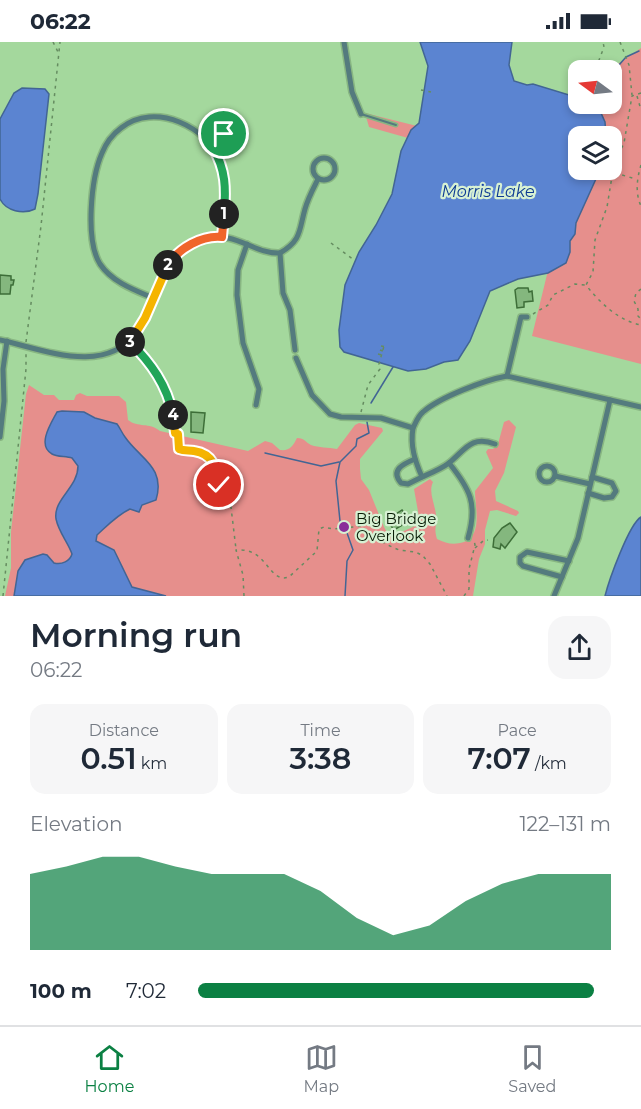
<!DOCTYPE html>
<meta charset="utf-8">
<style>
body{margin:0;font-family:Montserrat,sans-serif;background:#f6f6f7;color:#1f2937;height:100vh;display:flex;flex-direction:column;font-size:22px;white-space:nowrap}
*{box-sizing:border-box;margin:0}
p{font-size:20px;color:#747a83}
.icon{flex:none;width:33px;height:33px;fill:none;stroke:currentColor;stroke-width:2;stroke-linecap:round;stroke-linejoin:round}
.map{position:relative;height:554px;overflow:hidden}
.drawer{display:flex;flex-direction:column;background:#fff;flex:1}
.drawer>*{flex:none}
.needle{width:39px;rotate:285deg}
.fabs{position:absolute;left:568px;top:18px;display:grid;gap:12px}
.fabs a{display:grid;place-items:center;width:54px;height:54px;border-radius:12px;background:#fff;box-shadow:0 3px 9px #0003;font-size:30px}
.pin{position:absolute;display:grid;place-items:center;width:51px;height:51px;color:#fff;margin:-26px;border:3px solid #fff;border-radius:50%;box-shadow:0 2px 6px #0007}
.km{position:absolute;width:30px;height:30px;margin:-15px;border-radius:50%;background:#222;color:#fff;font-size:16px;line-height:30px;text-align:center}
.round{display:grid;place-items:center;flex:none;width:63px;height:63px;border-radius:18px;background:#f6f6f7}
.headline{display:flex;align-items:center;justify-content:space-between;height:102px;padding:0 30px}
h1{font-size:33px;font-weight:600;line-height:45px}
.metrics{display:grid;grid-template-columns:repeat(3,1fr);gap:9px;height:102px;padding:6px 30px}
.metrics div{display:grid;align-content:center;border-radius:15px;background:#f6f6f7;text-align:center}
.metrics b{font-size:30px;font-weight:600}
.metrics small{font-size:16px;font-weight:400}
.metrics p{font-size:16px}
.chart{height:168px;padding:12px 30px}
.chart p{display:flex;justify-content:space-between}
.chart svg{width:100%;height:108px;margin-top:6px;fill:#0b8043;opacity:.7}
ul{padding:0 30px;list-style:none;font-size:20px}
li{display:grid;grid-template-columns:96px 72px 1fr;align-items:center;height:45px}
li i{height:15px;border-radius:8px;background:#0b8043}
.status{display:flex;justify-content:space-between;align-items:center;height:42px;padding:0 30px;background:#fff;direction:ltr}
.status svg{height:16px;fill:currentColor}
.dock{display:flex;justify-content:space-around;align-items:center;height:84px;border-top:2px solid #e0e1e3;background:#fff;font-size:16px;color:#747a83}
.dock a{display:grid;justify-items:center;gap:3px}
.dock .active{color:#0b8043}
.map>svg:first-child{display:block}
</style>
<div class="status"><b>06:22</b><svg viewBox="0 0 49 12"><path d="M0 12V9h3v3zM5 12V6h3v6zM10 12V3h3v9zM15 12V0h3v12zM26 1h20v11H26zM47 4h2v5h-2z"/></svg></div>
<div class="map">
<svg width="641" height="554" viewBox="0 0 641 554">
<rect width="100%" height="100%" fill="#a4d89d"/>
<g fill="#e68f8c">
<path d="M641 6V322L532 294 573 126 612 128V94H581L588 62H612V28H609Z"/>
<path d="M365 71 417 84 411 88 408 96 369 85Z"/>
<path d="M29 343 44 353H54L59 358H74L76 353 80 351 87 354H119L126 360 128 378C138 386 149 380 160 389L248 409 265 399 272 401 280 408C290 409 293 404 297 396 305 396 305 400 311 403 319 406 328 405 337 407L355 383 359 381 382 386 383 389 360 417V427L361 437 369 448 384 485 388 492 395 493 415 484 419 475 414 447 430 437 433 440C428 450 435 462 436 473 438 484 433 484 437 497 447 502 454 503 464 500 483 493 475 465 475 449L493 426 486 410 488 407H493L498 402 504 380 509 378 516 385 504 431 495 449 496 459 518 469 519 471 516 474 497 468 490 469 485 488V502L479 517 473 554H5L11 526V490L26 352Z"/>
</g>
<g fill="#5b84d1" stroke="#426594" stroke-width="1.5">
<path d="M420 0H512L509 23 514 39 527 43 533 42 579 56V62H597L605 80 606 94H579V128H600L576 181 575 192 570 199V210L566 221 548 231 518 237 490 249 470 299 458 318 444 320 426 327 408 329 344 310 340 305 339 288 345 243 359 210 376 183 392 152 401 109 411 88 419 81 428 24Z"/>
<path d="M22 46 45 47 49 52 38 152 35 167C23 173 6 169 0 157V77L14 51Z"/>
<path d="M62 369 84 370 95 376 117 382C120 386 122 391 125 395 140 417 166 425 156 458L142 463 139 470 130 467C117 473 107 484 97 493L96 499 114 508 132 545 166 554H14L18 529 25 518 43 512 47 513 54 521C62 523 70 519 72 512 68 500 59 491 56 477 53 457 78 446 78 424L72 416C66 414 57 415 52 412 36 403 52 380 57 370Z"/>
<path d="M641 475V554H605C609 538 629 482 641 475Z"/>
</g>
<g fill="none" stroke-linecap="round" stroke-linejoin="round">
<g stroke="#426594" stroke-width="1.5">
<path d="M612 31 626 15 639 9"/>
<path d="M371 361 393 325"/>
<path d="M265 411 321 424 339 420"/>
<path d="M345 554 347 519 353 508 346 488 340 479 336 439 340 420 356 404 357 397 369 391 367 380"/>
</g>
</g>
<g fill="#84b77e" stroke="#3d6e38" stroke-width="1.5">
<path d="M0 233 11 234V238H14L13 243H11L10 252H0Z"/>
<path d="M518 246H528L529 250 532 249 533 259 524 260V265L517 266 515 248Z"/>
<path d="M191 370 205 371 203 391 191 390Z"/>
<path d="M402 468 409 479 394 488 387 478Z"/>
<path d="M510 481 517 490 505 506 501 502 500 507 493 505 494 496 502 486Z"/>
</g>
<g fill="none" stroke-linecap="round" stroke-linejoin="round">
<g stroke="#88b682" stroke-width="5">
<path id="service" d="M361 72 396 83"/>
</g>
<g stroke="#88b682" stroke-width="8">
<g id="minor">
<path d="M344 0 352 50 361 72"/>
<path d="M200 92 213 83 222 86 223 95 213 106"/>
<circle cx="324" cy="127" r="11"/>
<path d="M247 202 238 228 237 253 243 301 259 347 256 363"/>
<path d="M280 211C302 198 299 188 305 167 308 156 313 147 318 137"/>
<path d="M153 256C134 248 112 240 100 222 85 198 91 136 102 111 106 101 113 92 121 86 155 59 209 85 222 122 230 145 224 172 222 195"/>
<path d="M0 298C46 308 103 334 138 290 158 252 170 184 228 196 247 200 261 212 280 211L283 251 290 268 295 308"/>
<path d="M130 300C158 328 171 352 175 392"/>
<path d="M296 316 312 353 330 372 341 375 381 376 413 386C416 380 418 374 423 370 440 355 485 338 507 334L641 365"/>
<path d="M507 334 521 275H527"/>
<path d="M413 386C410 404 415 419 422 435 431 431 441 427 449 421 465 408 471 393 495 402"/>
<path d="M0 395 4 359 3 327 7 299"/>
<path d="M415 417C403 422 390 428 401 441L408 442 422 435"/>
<path d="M449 421C470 447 478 462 468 496"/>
<circle cx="547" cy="432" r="8"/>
<path d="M555 434 590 442"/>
<path d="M588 451 604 456 612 455 616 449 612 441 592 435"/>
<path d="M562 535 523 524 520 521V515L527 510 569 519"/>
<path d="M554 554 578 496 610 358"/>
</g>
</g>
<g stroke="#658c60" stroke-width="1.5" stroke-dasharray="3 4.5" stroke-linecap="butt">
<path d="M53 0 58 10"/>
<path d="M620 0 629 23 632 53"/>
<path d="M596 26 604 5 603 0"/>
<path d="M421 48 431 50"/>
<path d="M641 51 632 54 624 101 614 122 607 165 595 198 593 230 586 243C600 261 619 279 641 283"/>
<path d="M637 54 641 68"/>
<path d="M641 123C637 136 635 151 641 164"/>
<path d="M615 131 636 137"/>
<path d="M331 201 354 218"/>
<path d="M641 247 636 251 634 259 638 267V274L641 277"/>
<path d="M533 272 548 263 553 253 575 242 585 243"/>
<path d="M26 300 41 184 60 0"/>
<path d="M381 304 387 305"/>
<path d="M380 308 386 310"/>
<path d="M378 312 385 314"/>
<path d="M361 370 368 343 380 327 379 322 384 304"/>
<path d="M178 396 179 407 201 411 215 422 219 443 230 457 236 507"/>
<path d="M475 506 483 499 488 498"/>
<path d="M3 554 26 327V311"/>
<path d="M244 554 243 533 236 508C268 505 268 542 289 535L317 509 319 487 324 485 333 487 362 484 375 496 390 504 399 508 415 510 422 513 430 522 447 554"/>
<path d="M464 554 469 547V527L475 503 474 498"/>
</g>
<use href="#service" stroke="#547b7e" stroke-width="2"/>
<use href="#minor" stroke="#547b7e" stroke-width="5"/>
</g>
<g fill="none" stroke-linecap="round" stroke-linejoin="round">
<g stroke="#fff" stroke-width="12">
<path id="split-1" d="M224 172C226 147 226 128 213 106L224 92"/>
</g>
<g stroke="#fff" stroke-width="12">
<path id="split-2" d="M168 223C179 206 202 193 222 195L224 172"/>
</g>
<g stroke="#fff" stroke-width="12">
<path id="split-3" d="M130 300 145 276 168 223"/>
</g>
<g stroke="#fff" stroke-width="12">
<path id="split-4" d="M130 300C151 321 167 343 173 373"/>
</g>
<g stroke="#fff" stroke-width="12">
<path id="split-5" d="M173 373 175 391 178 392 179 407C184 409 189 408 194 409 214 412 217 427 219 443"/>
</g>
<use href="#split-1" stroke="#22a559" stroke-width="8"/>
<use href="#split-2" stroke="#f0652b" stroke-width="8"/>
<use href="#split-3" stroke="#f5b400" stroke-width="8"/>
<use href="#split-4" stroke="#22a559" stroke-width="8"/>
<use href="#split-5" stroke="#f5b400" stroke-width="8"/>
</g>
<circle fill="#8a2e99" stroke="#d7f1d3" stroke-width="2" cx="344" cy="485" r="6"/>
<g text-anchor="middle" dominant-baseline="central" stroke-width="4.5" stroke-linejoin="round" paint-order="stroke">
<g font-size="15" fill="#081c06" stroke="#d7f1d3" text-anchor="start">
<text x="356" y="476">Big Bridge<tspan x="356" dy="17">Overlook</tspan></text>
</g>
<g font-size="16" font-style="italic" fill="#0b3992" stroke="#d7f1d3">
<text x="488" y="149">Morris Lake</text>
</g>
</g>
</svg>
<div class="fabs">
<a><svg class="needle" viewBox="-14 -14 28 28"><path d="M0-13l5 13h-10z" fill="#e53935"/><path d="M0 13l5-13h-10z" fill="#747a83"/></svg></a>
<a><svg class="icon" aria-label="layers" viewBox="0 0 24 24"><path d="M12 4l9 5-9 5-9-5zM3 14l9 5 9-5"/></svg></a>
</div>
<div class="pin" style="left:224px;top:92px;background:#1e9e55"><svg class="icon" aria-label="arrive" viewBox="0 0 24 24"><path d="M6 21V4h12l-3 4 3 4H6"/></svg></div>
<div class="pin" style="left:219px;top:443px;background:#d93025"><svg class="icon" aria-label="check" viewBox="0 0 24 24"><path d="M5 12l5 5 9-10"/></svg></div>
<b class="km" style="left:224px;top:172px">1</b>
<b class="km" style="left:168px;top:223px">2</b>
<b class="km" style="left:130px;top:300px">3</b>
<b class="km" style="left:173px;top:373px">4</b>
</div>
<section class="drawer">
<div class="headline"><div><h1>Morning run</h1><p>06:22</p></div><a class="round"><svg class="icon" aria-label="share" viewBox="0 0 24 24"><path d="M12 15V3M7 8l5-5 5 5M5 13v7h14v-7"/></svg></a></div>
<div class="metrics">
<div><p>Distance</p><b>0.51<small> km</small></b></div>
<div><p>Time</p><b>3:38</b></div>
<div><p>Pace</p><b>7:07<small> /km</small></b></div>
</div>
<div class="chart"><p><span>Elevation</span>122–131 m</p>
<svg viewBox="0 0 160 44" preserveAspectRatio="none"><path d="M0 44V13L10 10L20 6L30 6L40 10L50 13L60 13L70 13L80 20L90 31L100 38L110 34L120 24L130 17L140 13L150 13L160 13V44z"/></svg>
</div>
<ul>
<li><b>100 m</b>7:02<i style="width:96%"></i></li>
</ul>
</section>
<nav class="dock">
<a class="active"><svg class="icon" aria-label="home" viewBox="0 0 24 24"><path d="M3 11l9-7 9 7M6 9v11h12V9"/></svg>Home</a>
<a><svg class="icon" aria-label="map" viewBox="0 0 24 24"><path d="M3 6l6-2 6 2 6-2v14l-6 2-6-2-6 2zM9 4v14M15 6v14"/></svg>Map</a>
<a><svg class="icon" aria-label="saved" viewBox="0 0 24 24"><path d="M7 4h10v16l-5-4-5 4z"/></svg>Saved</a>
</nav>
